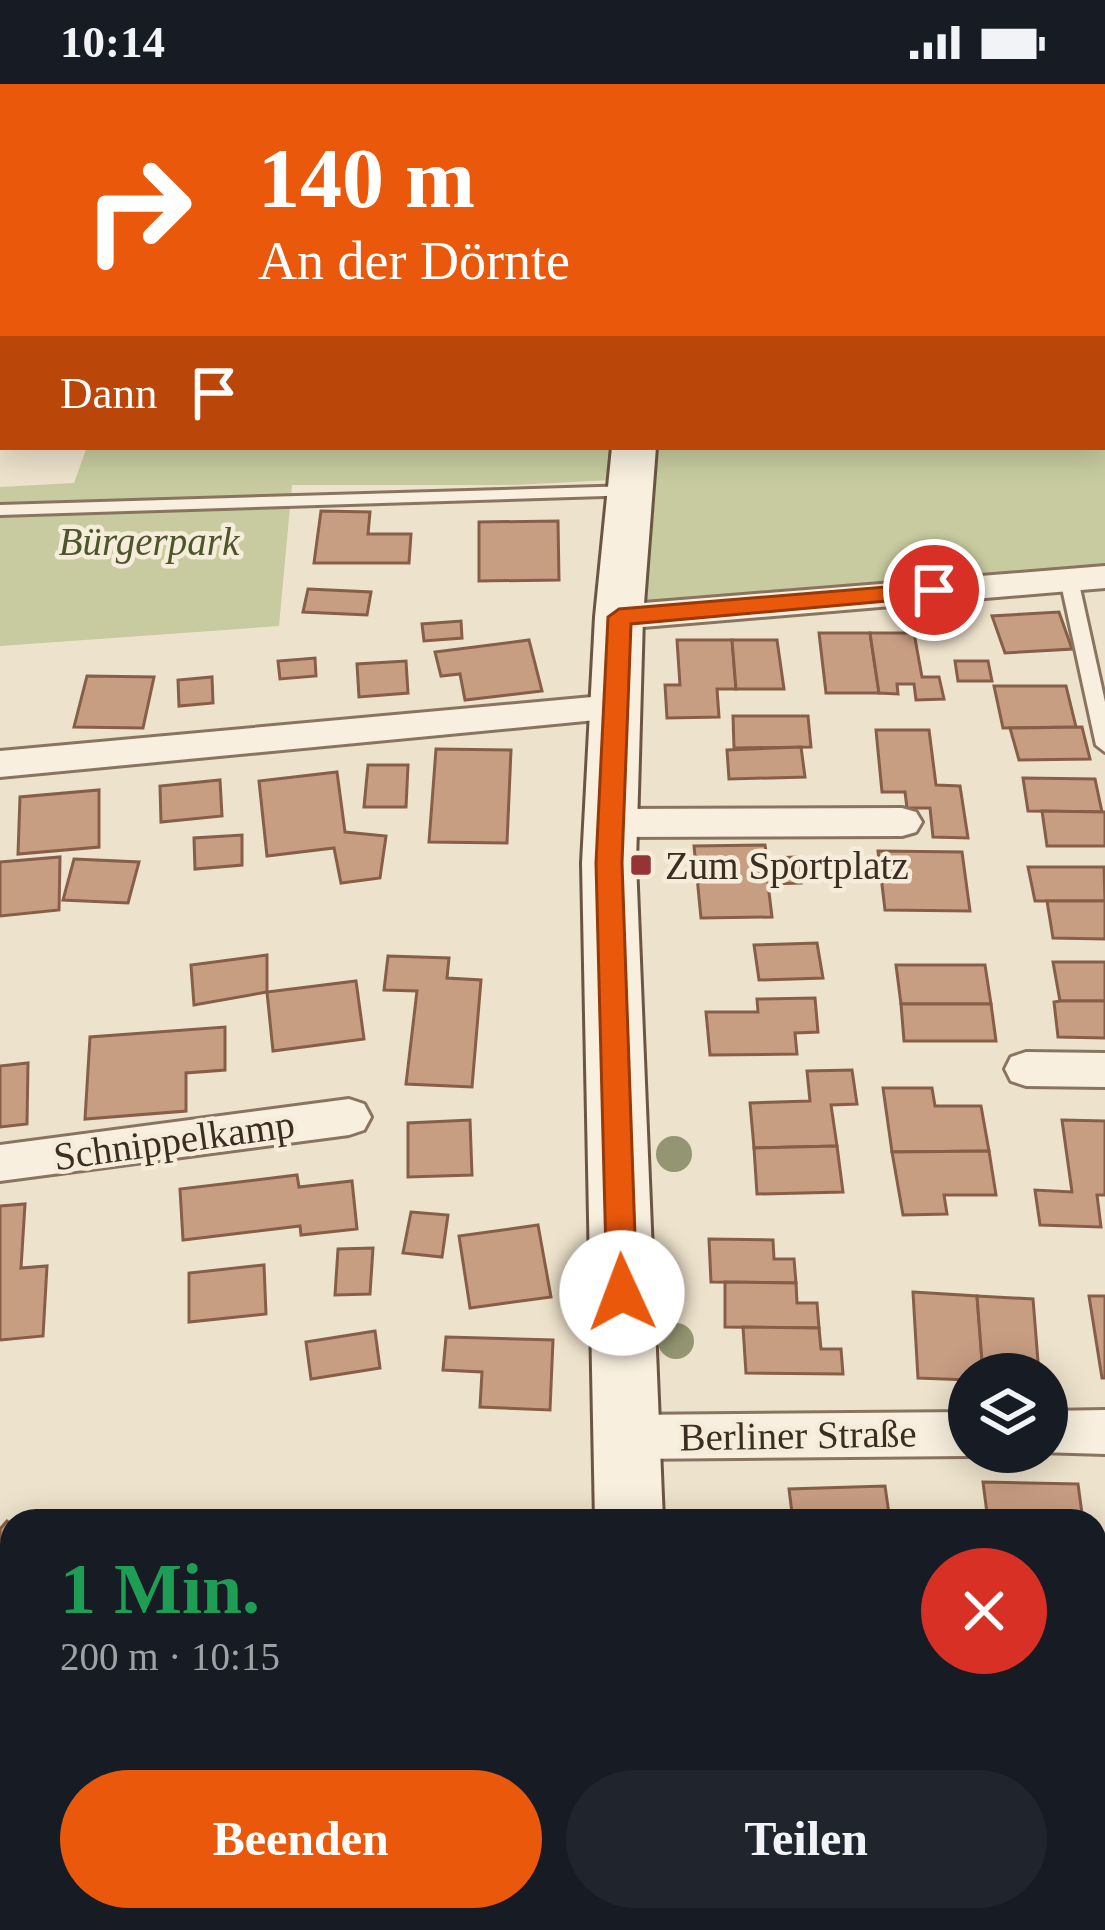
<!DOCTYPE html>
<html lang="de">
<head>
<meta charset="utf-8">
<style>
	body { margin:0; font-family:Georgia,serif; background:#20242c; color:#f1f3f6; height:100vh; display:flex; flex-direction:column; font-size:45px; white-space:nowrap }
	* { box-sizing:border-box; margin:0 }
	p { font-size:39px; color:#9ea1a6 }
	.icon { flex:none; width:66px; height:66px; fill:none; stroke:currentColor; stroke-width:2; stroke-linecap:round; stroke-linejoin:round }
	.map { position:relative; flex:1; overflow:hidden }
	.details { position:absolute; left:0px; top:1425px; width:1107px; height:423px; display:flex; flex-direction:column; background:#171b24; border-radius:36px 36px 0 0; box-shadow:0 6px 30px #0003 }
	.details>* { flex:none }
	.hud { position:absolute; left:0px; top:0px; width:1107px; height:366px; box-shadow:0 6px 30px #0003; background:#ea580c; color:#fff; overflow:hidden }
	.fabs { position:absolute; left:948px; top:1269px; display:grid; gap:24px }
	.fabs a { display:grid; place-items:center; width:120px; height:120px; border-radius:50%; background:#171b24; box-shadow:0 6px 30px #0003; font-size:60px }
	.pin { position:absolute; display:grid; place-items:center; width:102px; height:102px; color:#fff; margin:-51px; border:6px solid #fff; border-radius:50%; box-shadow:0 3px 12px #0007 }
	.me { position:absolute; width:132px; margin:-66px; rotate:358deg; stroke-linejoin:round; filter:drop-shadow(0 0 9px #0008) }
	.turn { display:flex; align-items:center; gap:42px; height:252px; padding:0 60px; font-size:54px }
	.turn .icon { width:156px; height:156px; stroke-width:2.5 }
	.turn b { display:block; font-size:84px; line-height:102px }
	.then { display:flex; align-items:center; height:114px; padding:0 60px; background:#0003; gap:24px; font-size:45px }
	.round { display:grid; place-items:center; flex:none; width:126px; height:126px; border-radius:63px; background:#20242c }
	.overview { display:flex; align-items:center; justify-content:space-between; height:204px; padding:0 60px }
	h1 { font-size:72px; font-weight:700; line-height:90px; color:#1e9e55 }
	.cta { display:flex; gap:24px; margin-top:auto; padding:24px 60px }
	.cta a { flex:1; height:138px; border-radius:72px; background:#ea580c; color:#fff; font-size:48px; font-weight:700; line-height:138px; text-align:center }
	.cta a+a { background:#20242c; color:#f1f3f6 }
	.status { display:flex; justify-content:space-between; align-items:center; height:84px; padding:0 60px; background:#171b24; direction:ltr }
	.status svg { height:33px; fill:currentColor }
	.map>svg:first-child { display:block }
	.green { fill:#c7cb9f }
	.building { fill:#c89e83; stroke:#875e47; stroke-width:3 }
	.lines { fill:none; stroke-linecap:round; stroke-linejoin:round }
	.lane-casing { stroke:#897460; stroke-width:6 }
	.street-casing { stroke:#897460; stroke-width:6 }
	.secondary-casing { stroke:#6b5643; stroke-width:6 }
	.lane { fill:#f8efde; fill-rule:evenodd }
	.street { fill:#f8efde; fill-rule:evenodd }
	.secondary { fill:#f8efde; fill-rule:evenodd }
	.tree { fill:#949572 }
	.route { fill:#ea580c; stroke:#983908; stroke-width:3 }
	.poi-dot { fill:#953337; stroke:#f5ecda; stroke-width:4.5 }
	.labels { text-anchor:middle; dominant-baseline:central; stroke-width:9; stroke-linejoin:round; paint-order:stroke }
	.park-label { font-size:39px; font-style:italic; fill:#4c562a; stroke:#f5ecda }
	.poi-label { font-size:39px; fill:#3b2d22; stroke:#f5ecda; text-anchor:start }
	.street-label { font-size:39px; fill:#3b2d22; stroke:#f5ecda }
</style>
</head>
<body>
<div class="status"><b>10:14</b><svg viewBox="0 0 49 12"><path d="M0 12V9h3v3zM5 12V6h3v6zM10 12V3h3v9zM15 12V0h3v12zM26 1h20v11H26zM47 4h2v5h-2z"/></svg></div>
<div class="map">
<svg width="1105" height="1846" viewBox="0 0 1105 1846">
	<rect width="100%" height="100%" fill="#ede2cb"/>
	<g class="green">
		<path d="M0,0H1026L1030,3H3V266Z"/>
		<path d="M1105,73V492L619,533L631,395L515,401H292L279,542L0,562V403L74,399L87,363H1104Z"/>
	</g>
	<g class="building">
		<path d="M321,427L370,428L368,450H411L409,479H314Z"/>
		<path d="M558,437L559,496L479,497V438Z"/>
		<path d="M308,505L371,508L367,531L303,528Z"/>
		<path d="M1059,528L1072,565L1005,569L992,532Z"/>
		<path d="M461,537L462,554L424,557L422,540Z"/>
		<path d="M819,549H870L879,609H826Z"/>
		<path d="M870,549H914L922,593H939L944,615L916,616L914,600H897L898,610L879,609Z"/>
		<path d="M529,556L542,607L465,616L460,590L441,592L435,568Z"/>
		<path d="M677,556H732L736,605H717L719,633L667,634L665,601H680Z"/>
		<path d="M732,556H777L784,605H736Z"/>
		<path d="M315,574L316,592L280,595L278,577Z"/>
		<path d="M406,577L408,609L359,613L357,580Z"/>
		<path d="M955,577H988L992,597H958Z"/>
		<path d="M87,592L154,593L143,644L74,643Z"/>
		<path d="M212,593L213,619L179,622L178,596Z"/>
		<path d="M994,602H1066L1076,643L1003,644Z"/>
		<path d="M733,632H808L811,663L734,664Z"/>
		<path d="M1082,643L1090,675L1019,676L1010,644Z"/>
		<path d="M876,646H929L936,701L960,702L968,754L933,753L930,724H907L905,708H882Z"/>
		<path d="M801,663L805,693L729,695L727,666Z"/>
		<path d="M436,665L511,666L507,759L429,758Z"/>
		<path d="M368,681H408L406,723H364Z"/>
		<path d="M337,688L345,748L386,752L380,794L341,799L334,764L267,772L259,697Z"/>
		<path d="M1023,694L1095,695L1102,728L1028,727Z"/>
		<path d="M220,696L222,732L161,738L160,702Z"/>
		<path d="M99,706V763L18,770L20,713Z"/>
		<path d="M1042,727L1105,728V762H1047Z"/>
		<path d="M242,751V781L195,785L194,754Z"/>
		<path d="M765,761L767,774L797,773L801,799L768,800L772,833L701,834L694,762Z"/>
		<path d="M878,767L962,768L970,827L885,826Z"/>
		<path d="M60,773L59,826L0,832V778Z"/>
		<path d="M74,775L139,778L128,819L63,816Z"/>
		<path d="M1028,783H1104L1105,817H1035Z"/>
		<path d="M1047,817H1105V855L1053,854Z"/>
		<path d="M817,859L823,894L759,896L754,861Z"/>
		<path d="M267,871V908L194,921L191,881Z"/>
		<path d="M388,872L449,874L447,894L481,896L472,1003L406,1000L417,907L384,906Z"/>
		<path d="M1053,878H1105V917H1060Z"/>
		<path d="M896,881H985L991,920H901Z"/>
		<path d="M356,897L364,955L273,967L267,908Z"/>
		<path d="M815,914L818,948L795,949L797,970L710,971L706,928H758L757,915Z"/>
		<path d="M1060,917H1105V954L1058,953L1054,918Z"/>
		<path d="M901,920H991L996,957H904Z"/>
		<path d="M225,943V986L186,989V1027L85,1035L90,953Z"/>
		<path d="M28,979L27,1040L0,1043V982Z"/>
		<path d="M852,986L857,1020L831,1021L837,1062L754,1064L750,1019L810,1017L807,987Z"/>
		<path d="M883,1004H932L935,1022H981L989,1067L892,1068Z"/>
		<path d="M470,1036L472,1091L408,1093V1039Z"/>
		<path d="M1062,1036L1105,1037V1111H1097L1101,1143L1040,1141L1035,1106L1072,1108Z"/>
		<path d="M837,1062L843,1108L757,1110L754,1064Z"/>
		<path d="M989,1067L996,1111H944L947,1130L903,1131L892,1068Z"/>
		<path d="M297,1091L299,1103L352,1097L357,1145L301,1151L300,1142L183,1156L180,1105Z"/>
		<path d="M25,1120L21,1184L47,1182L43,1252L0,1256V1122Z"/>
		<path d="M411,1128L448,1131L442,1173L403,1169Z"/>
		<path d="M538,1141L551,1213L470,1224L459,1152Z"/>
		<path d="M709,1155L773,1156L774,1175H794L796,1199L711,1198Z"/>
		<path d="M373,1164L370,1210L335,1211L338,1165Z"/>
		<path d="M264,1181L266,1230L189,1238V1189Z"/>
		<path d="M725,1198L796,1199L797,1219H817L819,1244L725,1243Z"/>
		<path d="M913,1208L977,1212L983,1290H969V1296L918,1294Z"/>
		<path d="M977,1212L1033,1215L1039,1290H983Z"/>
		<path d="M1089,1212H1105V1294H1102Z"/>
		<path d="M743,1243L819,1244L821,1265H841L843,1290L746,1289Z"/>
		<path d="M375,1247L380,1284L311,1295L306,1258Z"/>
		<path d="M446,1253L553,1256L550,1326L480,1323L482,1288L443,1286Z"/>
		<path d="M983,1398L1078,1400L1083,1437H988Z"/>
		<path d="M885,1402L890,1437H793L789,1405Z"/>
		<path d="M557,1428V1437H421L422,1429Z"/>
		<path d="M7,1437L12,1440L9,1538L0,1533V1445Z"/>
		<path d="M1105,1517V1577H1096L1095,1518Z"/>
		<path d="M12,1550V1692L0,1684V1565Z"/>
	</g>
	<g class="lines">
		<g class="lane-casing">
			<g id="lane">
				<path d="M631,402L637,403V411L0,431V421Z"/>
				<path d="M1069,489L1078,495L1105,618V668L1096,661L1060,495Z"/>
			</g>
		</g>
		<g class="street-casing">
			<g id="street">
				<path d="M1105,482V504L619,545L606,541L601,533L606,525L619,521Z"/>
				<path d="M614,611L627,615L633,624L627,633L0,693V667Z"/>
				<path d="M902,724L916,728L922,738L916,748L902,752L611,753L597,749L591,739L597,729L611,725Z"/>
				<path d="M1026,968L1105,969V1003L1026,1002L1011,997L1005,985L1011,973Z"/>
				<path d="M349,1015L364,1020L371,1033L364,1046L349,1051L0,1097V1061Z"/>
				<path d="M1105,1326V1370L1039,1368H1047V1327Z"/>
				<path d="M969,1328V1368H980L969,1372L627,1375L610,1369L603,1353L610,1337L627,1331Z"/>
				<path d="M0,1787L12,1791V1836L32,1839L15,1846L0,1843Z"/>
			</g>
		</g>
		<g class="secondary-casing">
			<g id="secondary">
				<rect x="646" y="0" width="38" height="3"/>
				<path d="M1007,0H1046L1049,3H1010Z"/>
				<path d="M1104,60L1105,61V85L1104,84Z"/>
				<path d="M612,363H656L643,533L636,779L663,1437H595L582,779L595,533Z"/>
				<rect x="600" y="1836" width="76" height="10"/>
			</g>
		</g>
		<use href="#lane" class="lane"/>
		<use href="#street" class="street"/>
		<use href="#secondary" class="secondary"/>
	</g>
	<g class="tree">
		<circle cx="674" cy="1070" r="18"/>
		<circle cx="676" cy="1257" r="18"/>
	</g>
	<path class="route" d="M934,499L945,506L942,512L631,540L622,779L637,1209L633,1219L622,1222L611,1219L607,1209L596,779L608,533L619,525Z"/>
	<rect class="poi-dot" x="629" y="769" width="24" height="24" rx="6"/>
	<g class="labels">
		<g class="park-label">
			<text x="149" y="457">Bürgerpark</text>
		</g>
		<g class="poi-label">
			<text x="665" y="781">Zum Sportplatz</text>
		</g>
		<g class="street-label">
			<text transform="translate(174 1056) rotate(-8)">Schnippelkamp</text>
			<text transform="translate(798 1351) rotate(-1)">Berliner Straße</text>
		</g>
	</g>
</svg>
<div class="fabs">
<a><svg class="icon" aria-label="layers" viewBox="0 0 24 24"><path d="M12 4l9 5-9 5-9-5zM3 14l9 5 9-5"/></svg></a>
</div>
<div class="pin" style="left:934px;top:506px;background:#d93025"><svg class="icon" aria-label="arrive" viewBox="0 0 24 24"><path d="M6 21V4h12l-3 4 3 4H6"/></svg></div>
<svg class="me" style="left:622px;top:1209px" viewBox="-20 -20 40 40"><circle r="19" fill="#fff"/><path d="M0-13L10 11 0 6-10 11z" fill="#ea580c"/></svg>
<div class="hud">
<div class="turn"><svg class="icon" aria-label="right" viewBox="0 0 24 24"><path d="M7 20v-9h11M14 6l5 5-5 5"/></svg><div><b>140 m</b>An der Dörnte</div></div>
<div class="then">Dann<svg class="icon" aria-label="arrive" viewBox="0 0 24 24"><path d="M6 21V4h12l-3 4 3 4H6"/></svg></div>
</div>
<section class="details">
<div class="overview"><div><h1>1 Min.</h1><p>200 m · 10:15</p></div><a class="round" style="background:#d93025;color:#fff"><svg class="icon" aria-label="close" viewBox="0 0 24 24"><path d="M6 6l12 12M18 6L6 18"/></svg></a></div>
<div class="cta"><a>Beenden</a><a>Teilen</a></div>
</section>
</div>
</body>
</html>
